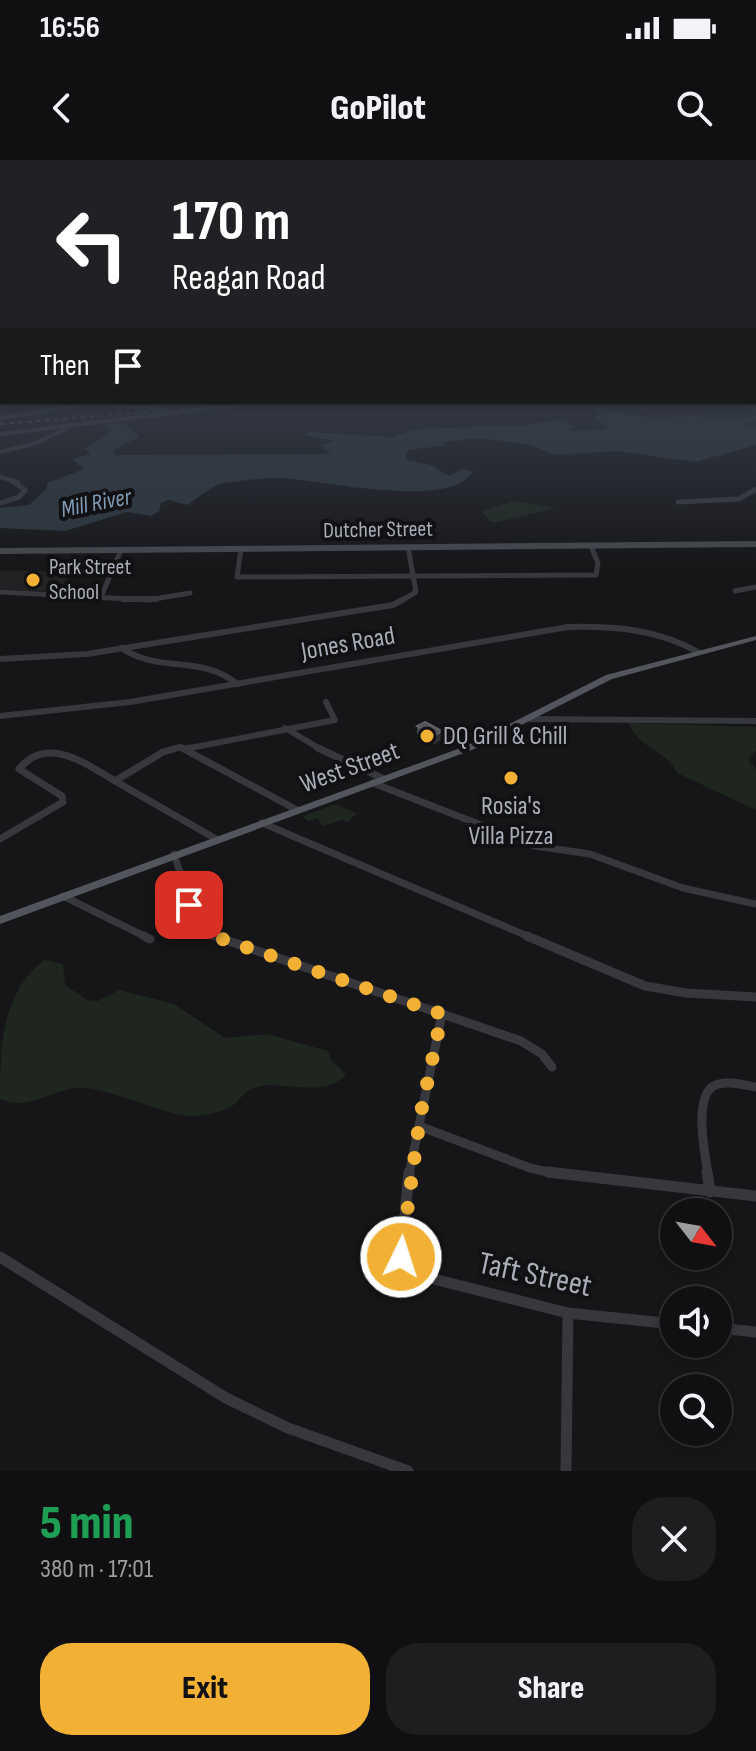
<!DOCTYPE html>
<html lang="en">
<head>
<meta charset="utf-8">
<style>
	body { margin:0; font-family:"Sofia Sans Condensed",sans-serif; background:#1e1e20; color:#f1f3f6; height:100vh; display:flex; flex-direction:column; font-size:30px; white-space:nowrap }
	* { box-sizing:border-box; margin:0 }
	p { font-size:26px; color:#9c9d9f }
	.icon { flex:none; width:44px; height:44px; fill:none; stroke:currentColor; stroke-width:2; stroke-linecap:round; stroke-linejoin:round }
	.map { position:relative; height:1311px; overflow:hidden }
	.side { display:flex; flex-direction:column; background:#101012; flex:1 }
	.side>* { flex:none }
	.guide { position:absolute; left:0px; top:0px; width:756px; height:244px; box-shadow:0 4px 12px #0003,0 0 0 2px #303032; background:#202124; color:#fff; overflow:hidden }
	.needle { width:52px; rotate:121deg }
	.tools { position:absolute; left:660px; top:1038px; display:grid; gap:16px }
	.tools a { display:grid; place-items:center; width:72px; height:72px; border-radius:50%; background:#101012; box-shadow:0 4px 12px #0003,0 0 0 2px #303032; font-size:40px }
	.pin { position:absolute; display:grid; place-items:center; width:68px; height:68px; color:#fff; margin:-34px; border-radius:16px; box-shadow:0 4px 12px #0006 }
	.me { position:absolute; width:88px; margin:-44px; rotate:4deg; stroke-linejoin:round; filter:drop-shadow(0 0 6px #0008) }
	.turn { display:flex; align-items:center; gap:28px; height:168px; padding:0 40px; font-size:36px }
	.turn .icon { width:104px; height:104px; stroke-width:2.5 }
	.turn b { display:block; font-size:56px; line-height:68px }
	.then { display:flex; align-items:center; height:76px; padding:0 40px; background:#0003; gap:16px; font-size:30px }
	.round { display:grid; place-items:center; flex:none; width:84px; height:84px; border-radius:32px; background:#1e1e20 }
	.head { display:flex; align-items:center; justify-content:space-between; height:136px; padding:0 40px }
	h1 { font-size:48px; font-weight:800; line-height:60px; color:#1e9e55 }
	.cta { display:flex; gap:16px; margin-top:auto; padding:16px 40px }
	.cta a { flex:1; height:92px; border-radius:32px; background:#f2b134; color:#111; font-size:32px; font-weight:800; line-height:92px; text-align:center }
	.cta a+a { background:#1e1e20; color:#f1f3f6 }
	.status { display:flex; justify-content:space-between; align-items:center; height:56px; padding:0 40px; background:#101012; direction:ltr }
	.status svg { height:22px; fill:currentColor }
	header { display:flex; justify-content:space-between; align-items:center; height:104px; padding:0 40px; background:#101012; font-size:36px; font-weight:800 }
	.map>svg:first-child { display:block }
	.built { fill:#222225 }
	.green { fill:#1e261f }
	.water { fill:#2c353c }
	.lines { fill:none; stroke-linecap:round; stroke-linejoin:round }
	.river { fill:#2c353c; fill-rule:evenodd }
	.street-far5 { stroke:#37383d; stroke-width:4 }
	.street-far4 { stroke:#37383d; stroke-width:5 }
	.street-far3 { stroke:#37383d; stroke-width:6 }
	.street-far2 { stroke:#37383d; stroke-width:7 }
	.street-far1 { stroke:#37383d; stroke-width:9 }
	.street { stroke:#37383d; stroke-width:11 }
	.secondary { stroke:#45474d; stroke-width:6 }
	.primary { fill:#53555c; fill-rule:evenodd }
	.rail { stroke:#4a4c52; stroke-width:2; stroke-dasharray:5 4; stroke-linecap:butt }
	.wall { fill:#47494d }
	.shaded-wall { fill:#2f3033 }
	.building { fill:#525359; stroke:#5f6168; stroke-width:2 }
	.route { stroke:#f2b134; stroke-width:14; stroke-dasharray:0 25.2 }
	.poi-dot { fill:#f2b134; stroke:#111113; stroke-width:3 }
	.labels { text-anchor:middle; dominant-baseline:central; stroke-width:8; stroke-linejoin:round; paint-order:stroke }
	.far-street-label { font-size:22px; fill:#a8adb8; stroke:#111113 }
	.far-poi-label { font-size:22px; fill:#a8adb8; stroke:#111113; text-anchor:start }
	.far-water-label { font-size:24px; font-style:italic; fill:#7f9bb3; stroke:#111113 }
	.street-label { font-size:26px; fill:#a8adb8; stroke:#111113 }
	.poi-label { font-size:26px; fill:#a8adb8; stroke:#111113; text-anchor:start }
	.near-street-label { font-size:32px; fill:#a8adb8; stroke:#111113 }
</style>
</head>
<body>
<div class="status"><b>16:56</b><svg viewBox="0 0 49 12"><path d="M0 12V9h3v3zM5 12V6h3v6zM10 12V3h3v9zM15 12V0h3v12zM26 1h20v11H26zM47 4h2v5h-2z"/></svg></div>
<header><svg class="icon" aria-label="back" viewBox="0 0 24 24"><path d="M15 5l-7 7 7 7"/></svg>GoPilot<svg class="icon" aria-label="search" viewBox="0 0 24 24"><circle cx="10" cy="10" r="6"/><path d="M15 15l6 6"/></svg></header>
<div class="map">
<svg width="756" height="1311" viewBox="0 0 756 1311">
	<rect width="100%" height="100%" fill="#161618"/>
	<path class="built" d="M0,410L71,412L60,432L0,429Z"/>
	<g class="green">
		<path d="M754,227L756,269L703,259L697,256L705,254L703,250L675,244L642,247L643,253L597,243L754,242Z"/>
		<path d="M515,341L556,348L497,362H491L481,351Z"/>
		<path d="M629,563L756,567V590L748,600L756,609V650L677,613C666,589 638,589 629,563Z"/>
		<path d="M335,644L357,653L348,662L342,660L323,666L317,658L308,661L303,656Z"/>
		<path d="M44,800L63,804L65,825L87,840L98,841L119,830L174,844L225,878L267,874L328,891L331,900L346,914C323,941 283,918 253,928C246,930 241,938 235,944C223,953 197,958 183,955C153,950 113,930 83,928C55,926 28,953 0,939C0,889 1,833 44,800Z"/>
	</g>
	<path class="water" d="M600,248L648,257L697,256L749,266L756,269V285L695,302L617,291L553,295L532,285L480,278L443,282L447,285L409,290L406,294L407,300L431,305L449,316L462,309L473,312C449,349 331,322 292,319C271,317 245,320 224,323C210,326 199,338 187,345L169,340L161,343L159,351L151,356L127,352L65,371L0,368V348L29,345L47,328V323L84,309L73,299L91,294L85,289L111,272L103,264H125L139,277L112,291L115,295L331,294L321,285L334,281L305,275L309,272L392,277L416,269L529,265L563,259L575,266L569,271L605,269L608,266L594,258L601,253L593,249Z"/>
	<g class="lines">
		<path class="river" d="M756,256V260L713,268L709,266Z"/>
		<g class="street-far5">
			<path d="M0,258L94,243L168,250"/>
			<path d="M0,274L265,242"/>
			<path d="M0,292L33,284L68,268"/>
			<path d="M0,317L18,322"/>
		</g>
		<g class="street-far4">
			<path d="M678,342L739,339L756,329"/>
			<path d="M0,343L19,337L25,330L11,320"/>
			<path d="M241,389L237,417L596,415L598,403L591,386"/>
			<path d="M735,431L756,427"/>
			<path d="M0,432L148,440L190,433"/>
			<path d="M101,437L121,390"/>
			<path d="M401,441L416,432L408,387"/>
		</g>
		<g class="street-far3">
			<path d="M123,439H156"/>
			<path d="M121,488C161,514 201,494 237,524"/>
			<path d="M0,499L87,494L393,445L404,439"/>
			<path d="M0,556L130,542L568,467C614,466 657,469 698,492"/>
			<path d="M530,559L756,561"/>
			<path d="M285,568L322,590"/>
			<path d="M185,589L335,560L326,542"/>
			<path d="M170,590L180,587L186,590"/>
		</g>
		<g class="street-far2">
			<path d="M177,588L163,592L115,621L216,679"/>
			<path d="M182,588L297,650"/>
			<path d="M318,588L384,619"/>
			<path d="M185,589L190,588"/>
			<path d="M373,623L535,686L590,694L683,728L756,744"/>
			<path d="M262,663L532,778"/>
			<path d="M0,679L63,642L62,636L19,609C47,575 85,603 115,621"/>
			<path d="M174,694L196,761L219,778"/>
			<path d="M63,736L148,778"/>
		</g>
		<g class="street-far1">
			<path d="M144,776L150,779"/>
			<path d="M214,776L521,881L542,894L552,907"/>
			<path d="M527,776L645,826L686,833L756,837"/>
			<path d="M419,966L530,1008L557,1014"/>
			<path d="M409,1014L442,854"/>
			<path d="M708,1014C705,995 694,941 712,927C723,919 744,925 756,927"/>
		</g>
		<g class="street">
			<path d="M409,1012L401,1097L418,1115L568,1153L674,1164"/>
			<path d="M548,1012L756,1036"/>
			<path d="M707,1012L710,1032"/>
			<path d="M0,1097L226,1238L288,1268L408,1311"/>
			<path d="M718,1168L756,1172"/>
			<path d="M566,1311L568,1153"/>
		</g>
		<path class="secondary" d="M0,391L756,384"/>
		<path class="primary" d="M756,476V480L612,519L472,590L0,764V756L466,586L606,515Z"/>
		<path class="rail" d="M0,264L277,242"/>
	</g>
	<path class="wall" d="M417,566L442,571V579L434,584L417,574Z"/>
	<path class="shaded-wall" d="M442,571V579L434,584V576Z"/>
	<path class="building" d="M425,562L442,571L434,576L417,566Z"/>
	<linearGradient id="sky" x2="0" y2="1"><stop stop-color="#0c0c0d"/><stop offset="0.55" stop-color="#363c48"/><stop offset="1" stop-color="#363c48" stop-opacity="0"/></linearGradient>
	<rect width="756" height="410" fill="url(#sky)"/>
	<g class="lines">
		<path class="route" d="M189,745L200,766L219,778L442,854L420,957L401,1097"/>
	</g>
	<g class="poi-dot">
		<circle cx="33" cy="420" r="8"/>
		<circle cx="427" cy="576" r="8"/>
		<circle cx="511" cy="618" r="8"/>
	</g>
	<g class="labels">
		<g class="far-street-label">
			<text transform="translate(378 370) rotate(-1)">Dutcher Street</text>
		</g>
		<g class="far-poi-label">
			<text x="49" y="407">Park Street<tspan x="49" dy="25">School</tspan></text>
		</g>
		<g class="far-water-label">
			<text transform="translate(96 343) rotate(-11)">Mill River</text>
		</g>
		<g class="street-label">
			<text transform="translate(348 484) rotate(-10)">Jones Road</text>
			<text transform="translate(350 608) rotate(-20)">West Street</text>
		</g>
		<g class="poi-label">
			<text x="443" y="576">DQ Grill &amp; Chill</text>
			<text x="511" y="646" text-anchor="middle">Rosia's<tspan x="511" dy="30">Villa Pizza</tspan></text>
		</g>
		<g class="near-street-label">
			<text transform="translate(535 1115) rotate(12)">Taft Street</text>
		</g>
	</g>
</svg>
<div class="tools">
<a><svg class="needle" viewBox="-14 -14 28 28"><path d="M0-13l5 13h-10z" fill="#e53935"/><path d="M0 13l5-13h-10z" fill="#9c9d9f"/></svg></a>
<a><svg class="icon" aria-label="sound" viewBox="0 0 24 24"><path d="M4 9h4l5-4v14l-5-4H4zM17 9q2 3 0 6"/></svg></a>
<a><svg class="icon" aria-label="search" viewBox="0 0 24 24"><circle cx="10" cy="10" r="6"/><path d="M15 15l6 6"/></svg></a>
</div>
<div class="pin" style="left:189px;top:745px;background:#d93025"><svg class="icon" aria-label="arrive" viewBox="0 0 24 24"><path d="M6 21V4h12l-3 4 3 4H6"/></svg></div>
<svg class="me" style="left:401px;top:1097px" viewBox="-20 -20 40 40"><circle r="17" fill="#f2b134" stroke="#fff" stroke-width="3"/><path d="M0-11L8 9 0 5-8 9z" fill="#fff"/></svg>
<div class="guide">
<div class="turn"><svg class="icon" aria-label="left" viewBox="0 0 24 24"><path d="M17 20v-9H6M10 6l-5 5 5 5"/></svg><div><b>170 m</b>Reagan Road</div></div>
<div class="then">Then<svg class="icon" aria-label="arrive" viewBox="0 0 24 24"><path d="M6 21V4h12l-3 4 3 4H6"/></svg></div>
</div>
</div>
<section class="side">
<div class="head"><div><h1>5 min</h1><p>380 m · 17:01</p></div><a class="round"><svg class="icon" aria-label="close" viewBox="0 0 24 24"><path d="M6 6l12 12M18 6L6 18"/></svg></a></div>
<div class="cta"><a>Exit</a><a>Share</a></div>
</section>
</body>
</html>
